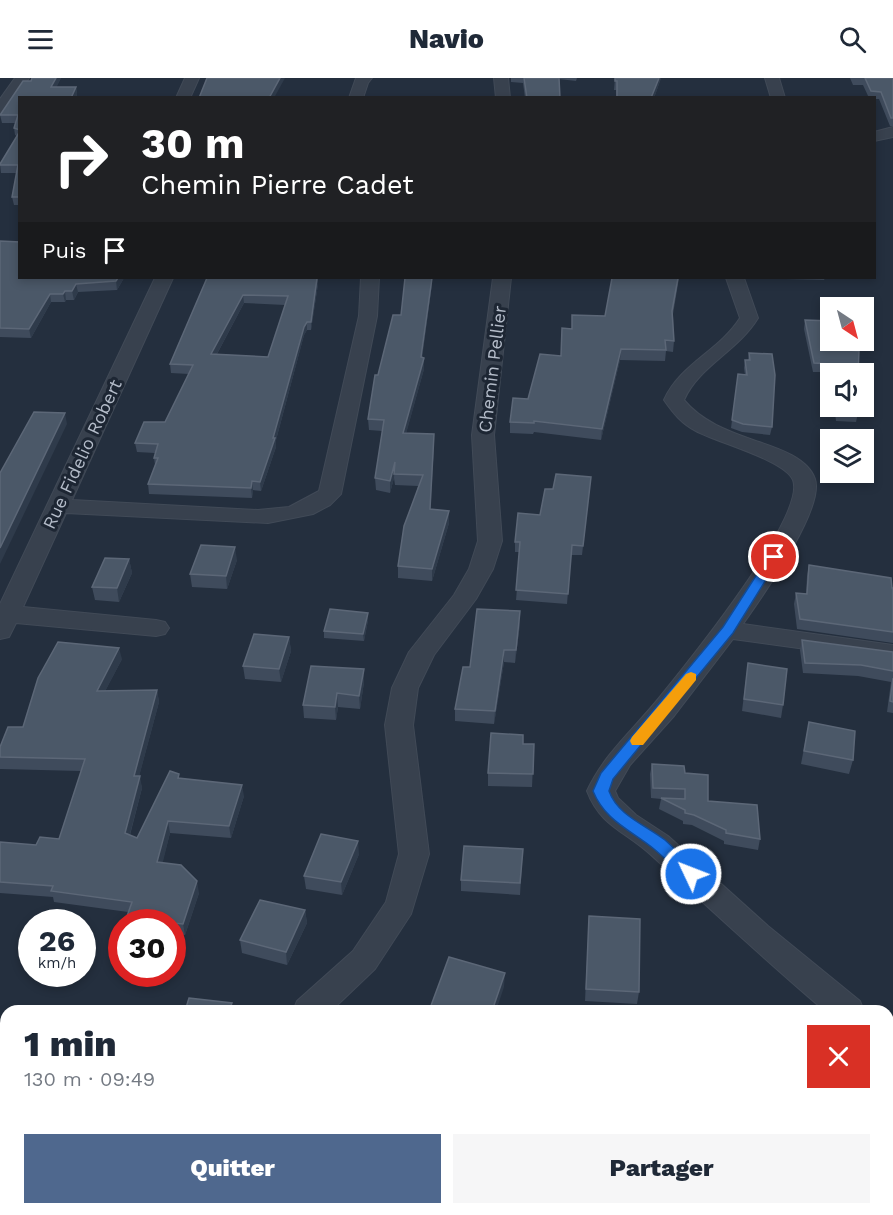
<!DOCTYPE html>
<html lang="fr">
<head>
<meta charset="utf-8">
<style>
	body { margin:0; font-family:"Work Sans",sans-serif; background:#f6f6f7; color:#1f2937; height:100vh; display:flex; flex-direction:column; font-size:22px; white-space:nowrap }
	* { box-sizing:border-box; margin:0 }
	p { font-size:20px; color:#747a83 }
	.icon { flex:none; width:33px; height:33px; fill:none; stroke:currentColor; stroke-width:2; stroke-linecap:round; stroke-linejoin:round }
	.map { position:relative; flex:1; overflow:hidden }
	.panel { position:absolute; left:0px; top:927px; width:894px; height:210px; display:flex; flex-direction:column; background:#fff; border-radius:18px 18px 0 0; box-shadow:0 3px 9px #0003 }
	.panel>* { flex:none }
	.top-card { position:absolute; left:18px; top:18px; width:858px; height:183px; border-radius:0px; box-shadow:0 3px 9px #0003; background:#202124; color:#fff; overflow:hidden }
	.needle { width:39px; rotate:144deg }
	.fabs { position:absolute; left:820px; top:219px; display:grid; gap:12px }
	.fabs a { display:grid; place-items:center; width:54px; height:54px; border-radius:0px; background:#fff; box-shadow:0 3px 9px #0003; font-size:30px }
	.speed { position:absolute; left:18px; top:831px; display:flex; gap:12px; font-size:30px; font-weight:700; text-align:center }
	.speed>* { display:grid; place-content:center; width:78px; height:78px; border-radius:50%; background:#fff; box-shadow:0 3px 9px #0003; line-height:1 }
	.speed small { font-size:15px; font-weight:400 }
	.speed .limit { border:9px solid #d22; background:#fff; color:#111 }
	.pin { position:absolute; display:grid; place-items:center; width:51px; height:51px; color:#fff; margin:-26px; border:3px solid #fff; border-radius:50%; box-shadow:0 2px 6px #0007 }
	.me { position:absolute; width:66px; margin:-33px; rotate:313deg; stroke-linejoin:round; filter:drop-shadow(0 0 4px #0008) }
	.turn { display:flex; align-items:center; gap:21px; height:126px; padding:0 24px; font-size:27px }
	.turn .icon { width:78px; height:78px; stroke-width:2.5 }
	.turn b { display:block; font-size:42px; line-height:51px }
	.then { display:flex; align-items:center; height:57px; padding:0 24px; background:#0003; gap:12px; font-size:22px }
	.round { display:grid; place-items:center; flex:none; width:63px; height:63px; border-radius:0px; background:#f6f6f7 }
	.overview { display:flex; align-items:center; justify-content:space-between; height:102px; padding:0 24px }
	h1 { font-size:36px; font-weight:800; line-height:45px }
	.button { display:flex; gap:12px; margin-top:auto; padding:12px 24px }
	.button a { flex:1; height:69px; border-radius:0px; background:#4f688e; color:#fff; font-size:24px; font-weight:800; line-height:69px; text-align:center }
	.button a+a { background:#f6f6f7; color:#1f2937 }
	header { display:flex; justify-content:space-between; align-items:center; height:78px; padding:0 24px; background:#fff; font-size:27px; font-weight:800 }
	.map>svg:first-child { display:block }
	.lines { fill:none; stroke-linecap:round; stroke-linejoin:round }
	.street-casing { stroke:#414a57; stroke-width:2 }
	.street { fill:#38414e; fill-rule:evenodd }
	.wall { fill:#3f4b5c; fill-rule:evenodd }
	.shaded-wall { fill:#2f3b4b }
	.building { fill:#4b5868; stroke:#5c6777; stroke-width:1.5; fill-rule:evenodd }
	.route { fill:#1a73e8; stroke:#114b97; stroke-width:1.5 }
	.slow { fill:#f59e0b }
	.labels { text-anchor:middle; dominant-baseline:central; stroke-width:6; stroke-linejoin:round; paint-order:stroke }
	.street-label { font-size:18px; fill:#b4bcc9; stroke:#1d2633 }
</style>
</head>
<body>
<header><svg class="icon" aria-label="menu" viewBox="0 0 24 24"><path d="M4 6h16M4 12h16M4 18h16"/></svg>Navio<svg class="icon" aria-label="search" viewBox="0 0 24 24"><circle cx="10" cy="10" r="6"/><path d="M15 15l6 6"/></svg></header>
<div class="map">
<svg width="893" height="1137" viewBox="0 0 893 1137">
	<rect width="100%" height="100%" fill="#242f3e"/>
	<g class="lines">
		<g class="street-casing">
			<g id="street">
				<path d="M15,0H29L5,35L0,36V21Z"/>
				<path d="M185,0H199L190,20H176Z"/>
				<path d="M356,0H372L368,5L363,20H349Z"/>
				<path d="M494,0H508L510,20H496Z"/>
				<path d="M765,0H779L785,20H771Z"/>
				<path d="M893,49V59L874,63V54Z"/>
				<path d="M155,200H173L72,422L258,432L289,429L319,413L359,238L361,200H379L377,238L341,416L330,427L313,436L268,445L66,435L23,529L156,542L165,544L169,550L165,556L156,558L16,545L9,559L0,561V526Z"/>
				<path d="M493,200H511L494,357L502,463L493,491L476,521L434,577L418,610L413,647L429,776L411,836L375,891L331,933H293L297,923L353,873L386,824L399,776L385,647L392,610L409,574L454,517L469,491L478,463L472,357Z"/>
				<path d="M726,200H744L758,240C738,273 699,288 684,322C703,345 731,354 759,364C777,370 808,380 815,401C825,431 761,520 743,546L893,567V583L733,561L674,638L630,687L615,713L618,720L636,737L668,758L768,848L860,923L864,933H825C765,882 708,829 650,776C625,753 600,748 587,713C604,676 634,651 659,620C685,588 807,438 793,402C785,382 716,364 696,353C682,346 673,335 664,322C680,286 719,273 740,240Z"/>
				<path d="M888,953L893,954V986L888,984Z"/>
				<path d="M243,1131H282L284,1137H245Z"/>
			</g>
		</g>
		<use href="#street" class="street"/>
	</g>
	<g class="wall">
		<path d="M32,0H61L56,9H76L77,16L76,20H20V127H14L12,119L17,95H1L0,86L17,58L15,57L14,50L15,45H2L0,37L23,3H31Z"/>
		<path d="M511,0H577L576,3L559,1L560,20H525L523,5L511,4Z"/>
		<path d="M615,0H661L654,20H616V12H614Z"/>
		<path d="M850,0H893V48H890L879,21H874V20H869L863,7H853Z"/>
		<path d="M0,163L124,200L117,212L78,214L74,222H66L65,224H51L31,260L0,259Z"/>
		<path d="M207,200H332V201H318V206L311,252H307L304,257L276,362V369L261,413L253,412L252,420L149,416L148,406L155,387L154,380L155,375L137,374L135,365L165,344L189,296L171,295L170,286ZM244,225L285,227L268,279L217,276Z"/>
		<path d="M612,200H679L673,236L674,263L673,274L666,273L665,283L620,282L601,362L534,354L533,356L510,355V344L561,278L572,251L605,238Z"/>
		<path d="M785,200H825L824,202L785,201Z"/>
		<path d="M432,206L422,279L424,291L406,355L434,368L430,431L449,433V445L432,503L398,500V488L418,408L395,407L394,400L390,415L376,412L375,400L382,353L369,352L368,341L378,297L401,237Z"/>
		<path d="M805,242L849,272L858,296H831V305L830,294H813L804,251Z"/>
		<path d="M749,275L772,349L770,357L742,354L731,350L738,296L745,297L744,290L745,282H748Z"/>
		<path d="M834,328H858V335L856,344L836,343Z"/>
		<path d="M591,399L582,477H571L567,526L516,522L520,474H515V464L540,437L553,411Z"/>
		<path d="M129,481L132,495L119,524L95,522L92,509Z"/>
		<path d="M237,482L227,511L192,509L190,496Z"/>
		<path d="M809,487L893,510V565L797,551L794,526L796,515L806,516L807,498Z"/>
		<path d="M368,542L364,563L324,560V553Z"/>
		<path d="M520,546L515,585L504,584L494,646L455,643V631L470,589Z"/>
		<path d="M289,559L291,573L281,604L245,601L243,588Z"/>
		<path d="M802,562L893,574V635L887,634L891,604L858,598L803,595L800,572Z"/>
		<path d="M122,581L105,613L157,612L159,624L139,698L142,710L130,757L137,760L180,700L244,718L231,760L170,755L162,785L199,815L185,857L172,856V844H125L128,834L54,824L53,819L0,815V764L36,767L59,761L81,693L0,691V669L23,649Z"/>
		<path d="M748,585L783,627L781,640L742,633Z"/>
		<path d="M364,604L360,631L338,629L336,642L304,640L303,627Z"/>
		<path d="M809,644L853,682L849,696L801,686Z"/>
		<path d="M523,666H534L532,709L488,708V695Z"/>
		<path d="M652,686L685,695L708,723L760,761L758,772L724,766V763L692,747L683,746V743L659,731L661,721L651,720L650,696Z"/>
		<path d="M523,771L520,817L461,813V802Z"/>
		<path d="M359,776L342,817L306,811L304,798Z"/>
		<path d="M305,832L307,845L287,887L242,875L240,862Z"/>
		<path d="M589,838L639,914L637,926L585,923Z"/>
	</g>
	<g class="shaded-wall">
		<path d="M56,0H61L53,17L51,9Z"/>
		<path d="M280,0H285L274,20H269Z"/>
		<path d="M659,0H661L660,3L654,20H651Z"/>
		<path d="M76,9L77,16L76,20H71Z"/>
		<path d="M118,200H124L117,212L116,203Z"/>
		<path d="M318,200V206L311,252V244Z"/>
		<path d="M432,200V206L421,289L424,280V291L403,367V355L421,279Z"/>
		<path d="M76,206L78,214L74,222L72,213Z"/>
		<path d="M65,213L66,222L65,224L63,216Z"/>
		<path d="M50,216L51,224L31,260L29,251Z"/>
		<path d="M243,217L244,225L212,285L211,276Z"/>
		<path d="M307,244V252L304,257L276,362V369L261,413L260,404L304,249Z"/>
		<path d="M621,271L620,282L601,362L602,351Z"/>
		<path d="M65,335L67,346L0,486V470Z"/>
		<path d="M434,356V368L430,442V431Z"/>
		<path d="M395,384L394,400L390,415V403Z"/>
		<path d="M252,403L253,412L252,420L251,410Z"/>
		<path d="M449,433V445L432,503V491Z"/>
		<path d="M235,469L237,482L227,511L226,498Z"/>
		<path d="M129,481L132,495L119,524L117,510Z"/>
		<path d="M520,533V546L515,585L516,572Z"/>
		<path d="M368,535V542L364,563L363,556Z"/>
		<path d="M289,559L291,573L281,604L279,591Z"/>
		<path d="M119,570L122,581L99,625L97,613Z"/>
		<path d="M504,572V584L494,646L495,633Z"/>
		<path d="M364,591V604L360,631L359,618Z"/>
		<path d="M157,612L159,624L136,710L134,698Z"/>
		<path d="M337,615L338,629L336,642L335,629Z"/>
		<path d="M140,698L142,710L127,767L125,755Z"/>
		<path d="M242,707L244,718L231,760L229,748Z"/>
		<path d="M168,743L170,755L160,796L157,784Z"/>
		<path d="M358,763L359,776L342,817L341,804Z"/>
		<path d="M197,803L199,815L185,857L183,846Z"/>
		<path d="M305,832L307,845L287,887L286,874Z"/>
		<path d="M505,895L504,909L496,933H492Z"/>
		<path d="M232,925L233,933H229Z"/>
		<rect x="197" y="1131" width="2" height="6"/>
	</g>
	<g class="building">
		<path d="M32,0H56L51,9H76L71,20H20V52L14,50L18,37H0L23,3H31Z"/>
		<path d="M207,0H280L269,20H199Z"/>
		<path d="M524,0H559L560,20H527Z"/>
		<path d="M615,0H659L651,20H617V3H615Z"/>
		<path d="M865,0H893V40H891L881,14L871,13Z"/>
		<path d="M20,53V119H12L18,87H0V86Z"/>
		<path d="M0,163L20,164V200H118L116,203L76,206L72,213H65L63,216H50L29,251L0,250Z"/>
		<path d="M207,200H317L311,244H307L304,249L273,360H275L260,404L252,403L251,410L148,406L158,380H154L158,366L135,365L144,344H165L193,287L170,286ZM243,217L288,218L268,279L211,276Z"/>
		<path d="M405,200H432L421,279L424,280L403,355L434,356L430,431L449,433L432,491L398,488L404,448L423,397L394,396L395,384L390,403L375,400L384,342L368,341L375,297H378L393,237H401Z"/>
		<path d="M612,200H678L672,233L674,263L665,262L666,272L621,271L602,351L534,343V345L510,344L513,320L528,321L540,276L561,278L562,250L572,251V237L605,238Z"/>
		<path d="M805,242L831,243V262H847L849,272L859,273L858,296H833L831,286L814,285Z"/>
		<path d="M749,275L772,276L775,297L772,349L743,346L732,342L738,296L747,297L745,282H750Z"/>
		<path d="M837,328H858V335L838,334Z"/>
		<path d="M34,334L65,335L0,470V395Z"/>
		<path d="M556,396L591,399L583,468L572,467L568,516L516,512L520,464H515L518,435L540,437L545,411H553Z"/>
		<path d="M201,467L235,469L226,498L190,496Z"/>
		<path d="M105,480L129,481L117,510L92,509Z"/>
		<path d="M809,487L891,500L892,510H893V554L800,541L796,515L807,516Z"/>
		<path d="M330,531L368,535L363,556L324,553Z"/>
		<path d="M477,531L520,533L516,572H504L495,633L455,631L463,589H470Z"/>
		<path d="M254,556L289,559L279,591L243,588Z"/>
		<path d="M802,562L893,574V593L861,587L805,585Z"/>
		<path d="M58,564L119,570L97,613L157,612L134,698H140L125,755L137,760L170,693L179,696L178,700L242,707L229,748L168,743L157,784L181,787L197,803L183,846L154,843L153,844H125L132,824L51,813L53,808L0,804V764L36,767L40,759L59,761L85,681L0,679V669L8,649H23L38,600Z"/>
		<path d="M748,585L787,591L783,627L744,621Z"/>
		<path d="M311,588L364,591L359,618L337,615L335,629L303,627Z"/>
		<path d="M893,600V624L890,623Z"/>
		<path d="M809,644L855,653L853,682L804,673Z"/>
		<path d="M491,655L523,657V666H534L533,696L488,695Z"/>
		<path d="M652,686L684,688L685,695L708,697V723L757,727L760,761L726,755V752L694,737L685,735V732L661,720L685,721V711L653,710Z"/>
		<path d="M321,756L358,763L341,804L304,798Z"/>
		<path d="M464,768L523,771L520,805L461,802Z"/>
		<path d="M260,822L305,832L286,874L240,862Z"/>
		<path d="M589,838L640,841L639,914L586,911Z"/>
		<path d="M449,879L505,895L492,933H429Z"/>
		<path d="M189,920L232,925L229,933H185Z"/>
		<path d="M27,1131H197V1137H26Z"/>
		<path d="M381,1131H502L501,1137H380Z"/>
	</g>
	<path class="route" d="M774,475L780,479L733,555L613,701L609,713C618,738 646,747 665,762C676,772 686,782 697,792L699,796L691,802L686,800C675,791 665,780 654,771C631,752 605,743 593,713L601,695L723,549L770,476Z"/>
	<path class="slow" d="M691,594L696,596V602L643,667H632L630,663L632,659L686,596Z"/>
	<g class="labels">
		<g class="street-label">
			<text transform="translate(492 291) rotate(-83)">Chemin Pellier</text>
			<text transform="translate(82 376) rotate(-65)">Rue Fidelio Robert</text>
		</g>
	</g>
</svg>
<div class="fabs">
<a><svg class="needle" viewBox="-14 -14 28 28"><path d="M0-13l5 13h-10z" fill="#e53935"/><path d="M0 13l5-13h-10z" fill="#747a83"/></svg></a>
<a><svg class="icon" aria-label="sound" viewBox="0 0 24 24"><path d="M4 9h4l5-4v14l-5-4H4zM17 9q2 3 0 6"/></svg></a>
<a><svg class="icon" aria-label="layers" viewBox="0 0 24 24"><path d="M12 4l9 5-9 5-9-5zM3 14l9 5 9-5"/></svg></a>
</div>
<div class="speed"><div>26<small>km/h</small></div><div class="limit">30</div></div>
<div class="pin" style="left:774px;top:479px;background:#d93025"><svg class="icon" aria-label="arrive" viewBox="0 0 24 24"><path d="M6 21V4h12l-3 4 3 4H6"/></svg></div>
<svg class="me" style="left:691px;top:796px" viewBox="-20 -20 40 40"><circle r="17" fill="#1a73e8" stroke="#fff" stroke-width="3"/><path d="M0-11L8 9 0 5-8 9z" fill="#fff"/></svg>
<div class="top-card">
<div class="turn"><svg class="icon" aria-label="right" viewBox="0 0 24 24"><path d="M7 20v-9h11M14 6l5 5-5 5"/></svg><div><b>30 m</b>Chemin Pierre Cadet</div></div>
<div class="then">Puis<svg class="icon" aria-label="arrive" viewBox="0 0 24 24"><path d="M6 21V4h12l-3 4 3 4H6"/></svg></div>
</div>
<section class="panel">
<div class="overview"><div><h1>1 min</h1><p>130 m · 09:49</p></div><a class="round" style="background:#d93025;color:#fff"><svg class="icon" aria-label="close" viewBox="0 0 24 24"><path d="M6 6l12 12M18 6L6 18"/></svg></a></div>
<div class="button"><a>Quitter</a><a>Partager</a></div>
</section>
</div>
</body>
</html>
